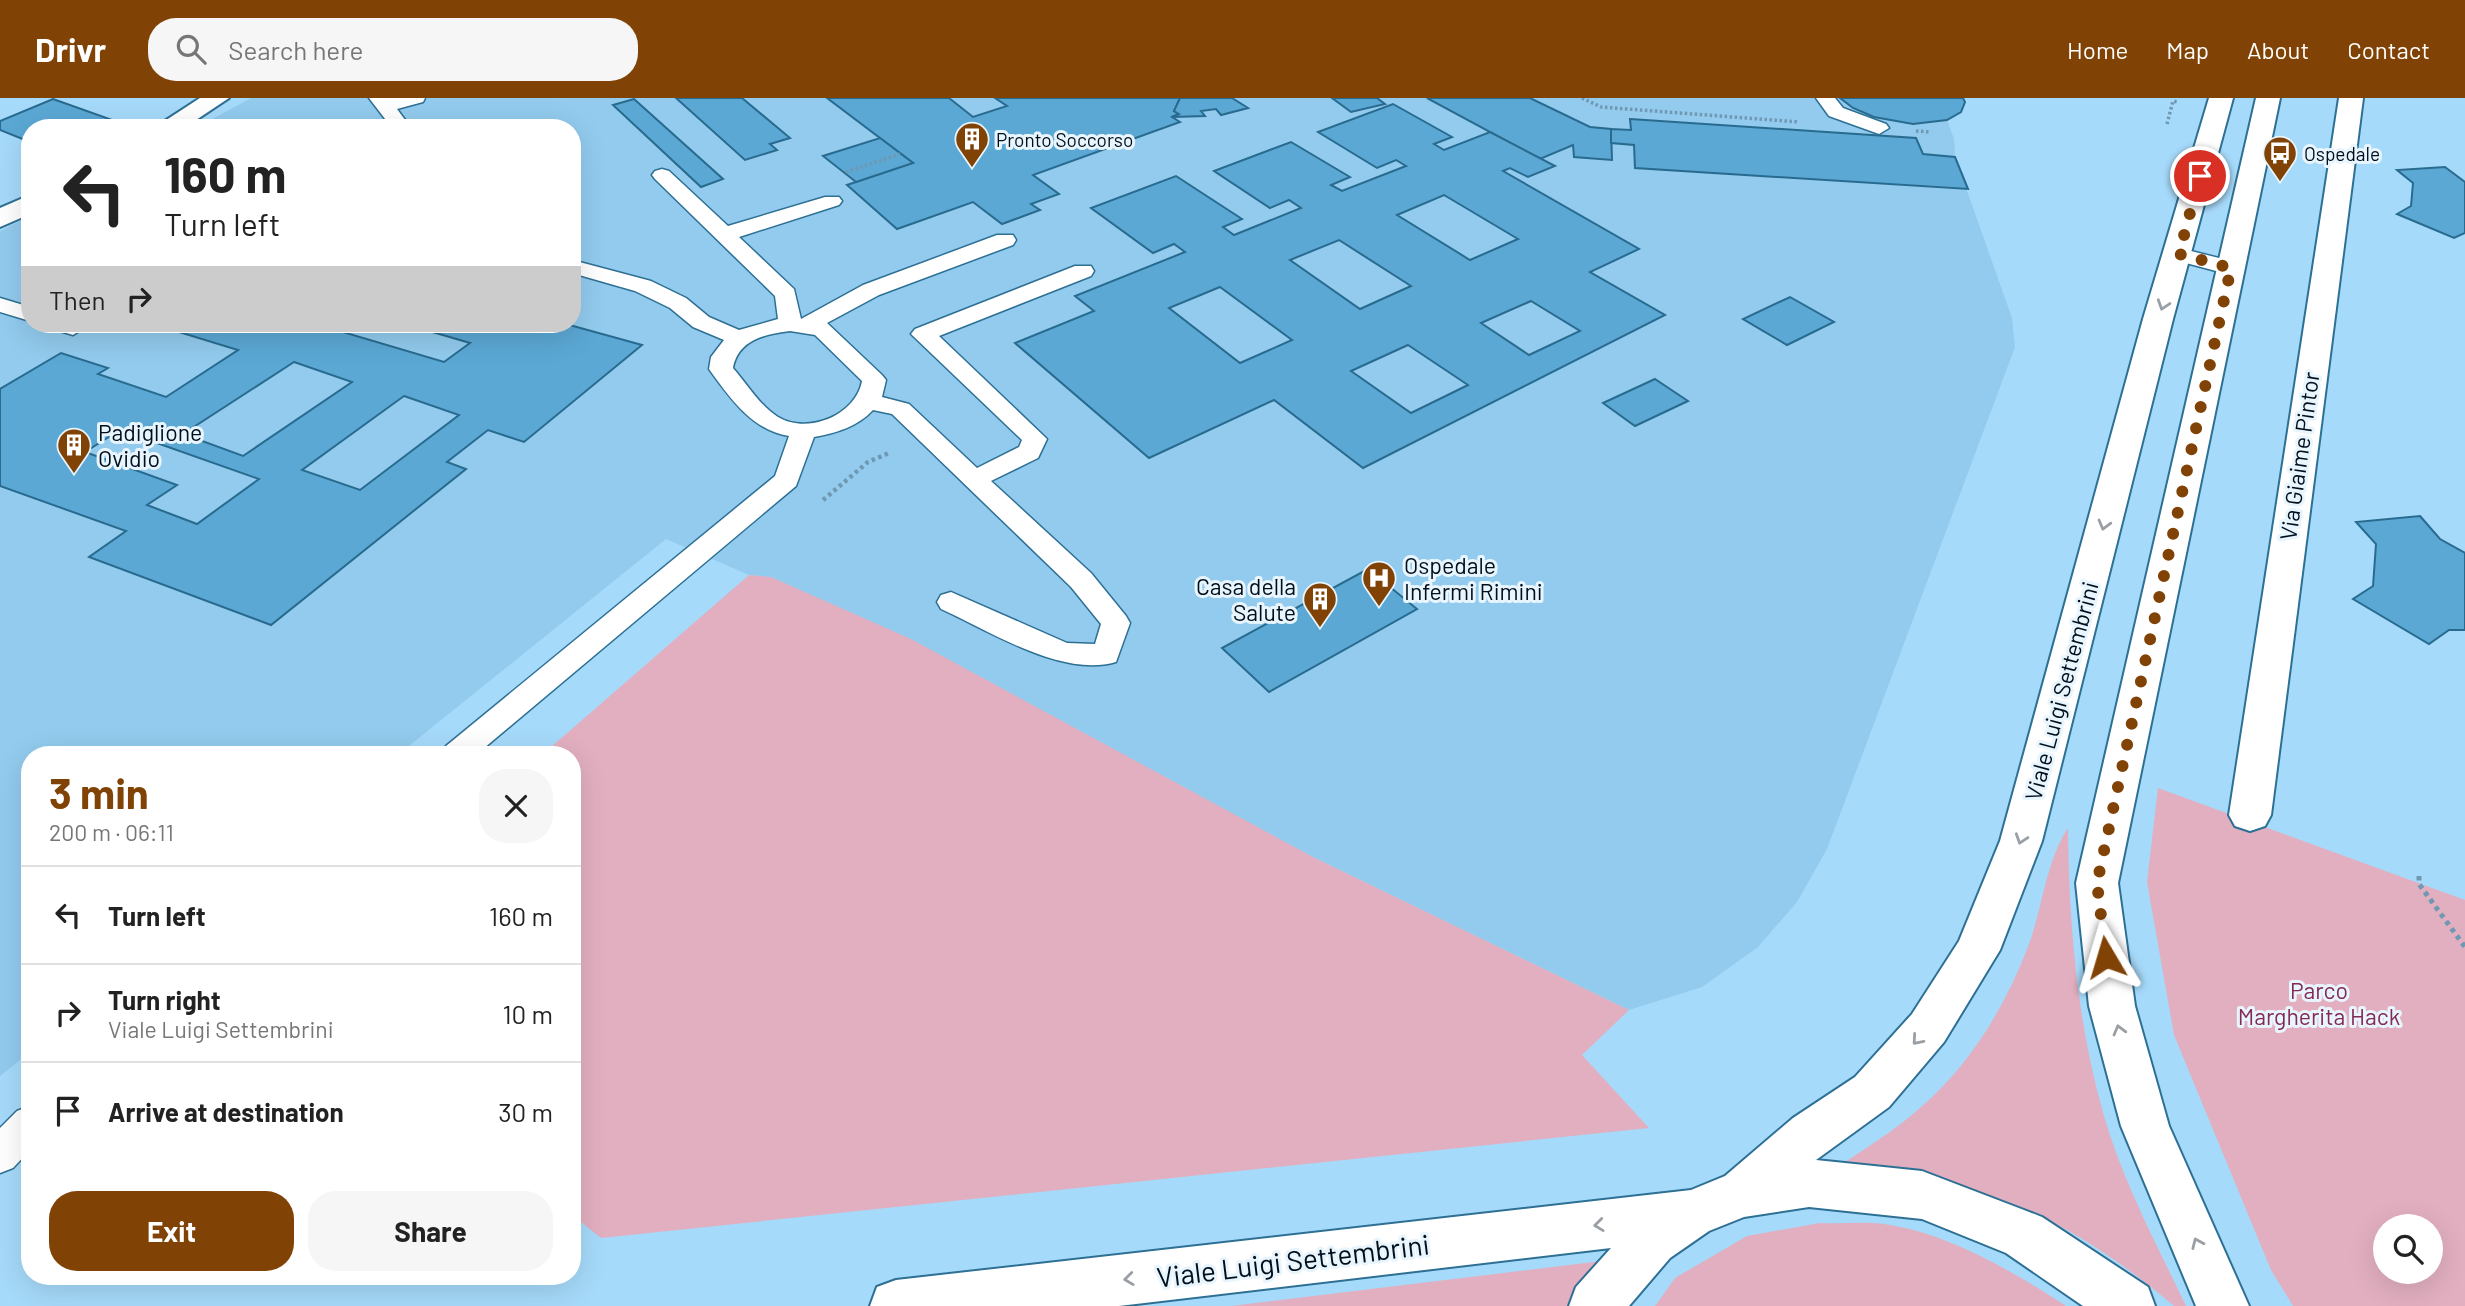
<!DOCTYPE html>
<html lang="en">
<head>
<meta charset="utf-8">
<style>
	body { margin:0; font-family:Barlow,sans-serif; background:#f6f6f6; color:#222; height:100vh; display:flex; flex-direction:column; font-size:26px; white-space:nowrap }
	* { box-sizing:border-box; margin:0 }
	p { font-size:23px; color:#767676 }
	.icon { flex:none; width:38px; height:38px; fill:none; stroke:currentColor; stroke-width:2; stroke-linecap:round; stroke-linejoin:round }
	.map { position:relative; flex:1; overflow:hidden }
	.details { position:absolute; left:21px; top:648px; width:560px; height:539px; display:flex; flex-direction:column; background:#fff; border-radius:28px; box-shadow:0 7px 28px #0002 }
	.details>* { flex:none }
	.top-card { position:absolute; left:21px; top:21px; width:560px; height:214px; border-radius:28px; box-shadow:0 7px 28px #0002; background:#fff; color:#222; overflow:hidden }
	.controls { position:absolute; left:2373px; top:1116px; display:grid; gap:14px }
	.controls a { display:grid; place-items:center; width:70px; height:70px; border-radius:50%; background:#fff; box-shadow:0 7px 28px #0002; font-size:35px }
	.pin { position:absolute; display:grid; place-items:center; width:60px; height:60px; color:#fff; margin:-30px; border:4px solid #fff; border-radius:50%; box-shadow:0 2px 7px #0007 }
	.me { position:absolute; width:77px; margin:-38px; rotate:353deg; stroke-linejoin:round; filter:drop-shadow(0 0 5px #0008) }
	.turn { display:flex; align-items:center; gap:24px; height:147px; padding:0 28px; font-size:32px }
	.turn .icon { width:91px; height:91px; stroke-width:2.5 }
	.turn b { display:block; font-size:49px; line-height:60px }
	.then { display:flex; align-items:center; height:66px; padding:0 28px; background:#0003; gap:14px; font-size:26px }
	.round { display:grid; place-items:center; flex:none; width:74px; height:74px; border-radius:28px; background:#f6f6f6 }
	.head { display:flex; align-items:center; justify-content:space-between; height:119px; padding:0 28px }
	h1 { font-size:42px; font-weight:700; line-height:52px; color:#814305 }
	.cta { display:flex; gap:14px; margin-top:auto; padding:14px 28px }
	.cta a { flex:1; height:80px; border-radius:28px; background:#814305; color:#fff; font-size:28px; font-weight:700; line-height:80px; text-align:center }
	.cta a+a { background:#f6f6f6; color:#222 }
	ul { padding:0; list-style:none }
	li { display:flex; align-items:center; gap:21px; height:98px; padding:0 28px; border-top:2px solid #e0e0e0 }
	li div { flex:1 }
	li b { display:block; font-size:26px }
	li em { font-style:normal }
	header { display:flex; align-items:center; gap:42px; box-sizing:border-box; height:98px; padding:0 35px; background:#814305; color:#fff }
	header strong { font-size:33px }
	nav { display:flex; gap:38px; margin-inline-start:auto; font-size:24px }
	.search { width:490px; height:63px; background:#f6f6f6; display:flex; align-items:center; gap:18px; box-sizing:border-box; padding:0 24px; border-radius:28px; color:#767676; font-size:26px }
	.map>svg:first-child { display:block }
	.built { fill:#92cbee }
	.green { fill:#e2afc0; fill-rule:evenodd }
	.building { fill:#5ba8d5; stroke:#286b8f; stroke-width:2; fill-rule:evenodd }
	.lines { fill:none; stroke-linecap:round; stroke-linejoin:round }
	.service-casing { stroke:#2d7094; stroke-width:3 }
	.minor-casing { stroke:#2d7094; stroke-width:4 }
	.secondary-casing { stroke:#2d7094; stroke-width:4 }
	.path-far2 { stroke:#7098b2; stroke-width:3.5; stroke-dasharray:2.5 2.5; stroke-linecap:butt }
	.path-far1 { stroke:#7098b2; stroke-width:4.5; stroke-dasharray:3.5 3.5; stroke-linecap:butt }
	.path { stroke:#7098b2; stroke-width:5; stroke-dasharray:4.5 4.5; stroke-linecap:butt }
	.service { fill:#fff; fill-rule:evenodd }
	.minor { fill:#fff; fill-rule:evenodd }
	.secondary { fill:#fff; fill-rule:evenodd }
	.oneway { stroke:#999fa5 }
	.route { stroke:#814305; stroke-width:12; stroke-dasharray:0 21.6 }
	.labels { text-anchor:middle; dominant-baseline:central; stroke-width:6; stroke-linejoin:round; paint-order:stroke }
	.far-poi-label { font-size:19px; fill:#000f1d; stroke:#e8f5fd; text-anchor:start }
	.poi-label { font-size:23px; fill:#000f1d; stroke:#e8f5fd; text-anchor:start }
	.street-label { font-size:23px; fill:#000f1d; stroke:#e8f5fd }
	.park-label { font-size:23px; fill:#842953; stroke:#e8f5fd }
	.near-street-label { font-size:28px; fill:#000f1d; stroke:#e8f5fd }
</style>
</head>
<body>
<header>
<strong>Drivr</strong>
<div class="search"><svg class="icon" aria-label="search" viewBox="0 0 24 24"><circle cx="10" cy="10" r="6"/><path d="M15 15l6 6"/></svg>Search here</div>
<nav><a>Home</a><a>Map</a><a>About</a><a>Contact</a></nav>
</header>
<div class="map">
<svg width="2465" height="1208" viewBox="0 0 2465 1208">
	<rect width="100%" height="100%" fill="#a6dafa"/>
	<path class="built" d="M251,0H1963L1961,14L1947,22L1954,41L1955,59L2012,220L2015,249L1827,751L1797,804L1758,849L1702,889L1629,912L1313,759L771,479L749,477L666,441L399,656H30V954L0,978V133L30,118V226H572V30H196Z"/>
	<g class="green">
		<path d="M749,477L771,479L911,541L1313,759L1629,912L1582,957L1649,1030L601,1140L572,1117V656H543Z"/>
		<path d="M2158,690L2465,802V1208H2293L2271,1172L2174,937L2147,784ZM2385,1129H2431V1174H2385Z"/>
		<path d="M2068,730C2069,827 2077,924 2104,1018C2123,1084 2157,1147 2186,1208H2174C2122,1163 2039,1107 1971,1093C1926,1083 1880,1079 1834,1072C1863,1051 1895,1033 1921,1009C1971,966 2006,907 2029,846C2043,808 2046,763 2068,730Z"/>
		<path d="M1820,1125C1843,1126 1868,1123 1890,1127C1952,1137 2015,1175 2066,1208H1655L1675,1180L1747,1138Z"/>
		<path d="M1610,1162L1581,1208H1231Z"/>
	</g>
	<g class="building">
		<path d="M676,0H742L790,40L770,46L777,52L745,62Z"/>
		<path d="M827,0H949L973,19L1007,8L995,0H1180L1174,13L1179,16L1172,19L1180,24L1033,77L1059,96L1031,106L1040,112L1002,126L973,104L897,131L847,87L913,65Z"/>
		<path d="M1232,0L1248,10L1221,17L1216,11L1201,13L1205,18L1172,19L1179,16L1174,13L1180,0Z"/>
		<path d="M1332,0H1377L1385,6L1351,14Z"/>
		<path d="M1427,0H1530L1590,29L1611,31L1612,62L1574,59L1573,47L1540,61Z"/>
		<path d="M1840,0H1963L1965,4L1961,14L1947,22L1913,26L1874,19L1853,10Z"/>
		<path d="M53,1L118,24L105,30H30V44L0,32V23Z"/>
		<path d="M634,1L723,81L701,89L613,7Z"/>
		<path d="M1393,6L1452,39L1434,46L1444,52L1490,34L1555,68L1528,79L1510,70L1503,73L1639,151L1590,174L1665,217L1363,370L1274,302L1149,360L1015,245L1094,213L1075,198L1185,154L1174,146L1153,155L1091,110L1176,78L1242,121L1223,129L1234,137L1301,110L1289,102L1270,110L1214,73L1291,44L1350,79L1331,87L1342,93L1406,68L1396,62L1377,70L1318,34ZM1444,97L1518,141L1470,162L1397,117ZM1339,142L1411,188L1360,211L1290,162ZM1220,189L1292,242L1240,265L1169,210ZM1531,203L1580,233L1529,257L1481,225ZM1408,247L1468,287L1411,315L1351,273Z"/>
		<path d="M1630,21L1916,40L1923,56L1955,59L1968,91L1635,70L1634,47L1611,45V31L1631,32Z"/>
		<path d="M880,40L913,65L856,84L823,58Z"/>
		<path d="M2445,69L2465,84V135L2454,140L2397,116L2411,108L2413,85L2397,72Z"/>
		<path d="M1790,199L1834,224L1787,247L1743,221Z"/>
		<path d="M153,226H346L336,232L444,264L470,245L405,226H566L642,247L524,344L488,332L447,364L466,371L271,527L89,459L126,433L0,388V291L61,255L108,270L98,276L166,299L238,252ZM294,264L352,284L243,358L183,336ZM404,298L459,317L360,392L302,372ZM120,332L259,381L197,426L147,407L177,387L85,354Z"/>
		<path d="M1655,281L1688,303L1635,328L1603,305Z"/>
		<path d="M2420,418L2440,441L2465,455V532H2449L2429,546L2353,501L2373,488L2376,446L2356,424Z"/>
		<path d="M1368,471L1417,511L1269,594L1222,550Z"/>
	</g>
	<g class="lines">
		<g class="service-casing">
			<g id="service">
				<path d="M369,0H425L423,4L397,11L411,30H392Z"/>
				<path d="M1816,0H1835L1843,10L1886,26L1889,30L1879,36L1829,18Z"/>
				<path d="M662,71L669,73L728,128L825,99H839L842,103L839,107L739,139L794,191L801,221L863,187L997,137H1013L1016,142L1013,147L879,197L827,225L882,277L886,282L882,299L909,306L977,370L1019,349L1022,342L911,236L915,231L1075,168H1091L1094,173L1091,178L939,238L1047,341L1038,360L991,383L1091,475L1126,518L1130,525L1116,564C1062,580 990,533 941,511L937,504L941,497L951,494L1067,545L1095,546L1101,526L1071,489L892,316L873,312C857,329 836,335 814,339L796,388L477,656H442L446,648L775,378L789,338C753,333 729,299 709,271L711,259L724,242L693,229L670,210L635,193L572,175V162L651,183L686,200L709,219L739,232L778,221L775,198L655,81L652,77L655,73ZM790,233L815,237L862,283C856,317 808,337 778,319C760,308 747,286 733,270C738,242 765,236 790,233Z"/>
				<path d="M2179,150L2239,165L2242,170L2231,177L2171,161L2168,156L2171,151Z"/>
				<path d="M0,200L30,209V223L0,214Z"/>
				<path d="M50,226H82L84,230L73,237L53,231Z"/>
				<path d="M30,1008V1052L13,1070L0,1075V1030L17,1013Z"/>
			</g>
		</g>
		<g class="minor-casing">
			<g id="minor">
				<path d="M200,0H229L184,30H154Z"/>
				<path d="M2339,0H2363L2271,717L2265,728L2250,733L2235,728L2229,717Z"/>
				<path d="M30,97V116L0,129V110Z"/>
			</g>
		</g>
		<g class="secondary-casing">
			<g id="secondary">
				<path d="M2209,0H2233L2173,221L2042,743L2000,852L1944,944L1889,1009L1816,1062L1922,1073L2024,1112L2042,1119L2148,1189L2155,1208H2083L2006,1155L1922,1121L1809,1109L1744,1119L1709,1133L1670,1160L1629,1208H1569L1576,1189L1611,1150L1119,1208H870L877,1189L896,1182L1691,1092L1725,1078L1793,1020L1855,979L1912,916L1959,843L2000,743L2143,221Z"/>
				<path d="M2256,0H2280L2118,785L2135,908L2169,1028L2249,1208H2196L2121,1028L2089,908L2076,785Z"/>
			</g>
		</g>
		<g class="path-far2">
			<path d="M1582,0L1601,9L1799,24"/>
			<path d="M2167,26L2173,3L2177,4"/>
			<path d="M1916,33L1931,34"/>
			<path d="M846,74L900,56"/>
		</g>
		<path class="path-far1" d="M823,402L868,364L889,355"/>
		<path class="path" d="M2419,778V786L2465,849"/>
		<use href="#service" class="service"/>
		<use href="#minor" class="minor"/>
		<use href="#secondary" class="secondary"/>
	</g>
	<defs><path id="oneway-chevron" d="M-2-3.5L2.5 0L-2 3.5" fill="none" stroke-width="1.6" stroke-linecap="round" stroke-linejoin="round" transform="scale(1.75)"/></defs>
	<g class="oneway">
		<use href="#oneway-chevron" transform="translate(2163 207) rotate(108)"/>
		<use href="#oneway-chevron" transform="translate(2104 427) rotate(105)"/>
		<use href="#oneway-chevron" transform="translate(2021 741) rotate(108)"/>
		<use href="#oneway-chevron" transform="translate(2119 932) rotate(-105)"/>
		<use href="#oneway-chevron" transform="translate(1917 942) rotate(131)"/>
		<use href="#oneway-chevron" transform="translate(1599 1127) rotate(173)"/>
		<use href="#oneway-chevron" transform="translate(2197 1145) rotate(-114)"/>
		<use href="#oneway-chevron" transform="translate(1129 1181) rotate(173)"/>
	</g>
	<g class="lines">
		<path class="route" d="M2106,859L2097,785L2231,170L2179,156L2200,78"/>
	</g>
	<defs>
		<g id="building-pin" transform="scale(1.75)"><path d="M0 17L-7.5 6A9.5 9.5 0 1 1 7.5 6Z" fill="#814305" stroke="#e8f5fd"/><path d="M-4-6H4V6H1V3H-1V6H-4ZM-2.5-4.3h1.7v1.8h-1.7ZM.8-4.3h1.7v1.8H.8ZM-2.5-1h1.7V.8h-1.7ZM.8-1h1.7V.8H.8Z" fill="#fff"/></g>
		<g id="bus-pin" transform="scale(1.75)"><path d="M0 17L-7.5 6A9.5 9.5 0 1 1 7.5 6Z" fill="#814305" stroke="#e8f5fd"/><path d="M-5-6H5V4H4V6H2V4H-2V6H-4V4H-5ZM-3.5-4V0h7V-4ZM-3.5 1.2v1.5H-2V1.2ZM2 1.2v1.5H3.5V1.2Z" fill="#fff"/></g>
		<g id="hospital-pin" transform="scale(1.75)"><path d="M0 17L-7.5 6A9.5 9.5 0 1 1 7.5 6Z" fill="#814305" stroke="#e8f5fd"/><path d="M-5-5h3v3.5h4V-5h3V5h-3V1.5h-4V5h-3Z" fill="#fff"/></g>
	</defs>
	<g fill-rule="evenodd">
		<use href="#building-pin" x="972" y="41"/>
		<use href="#bus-pin" x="2280" y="55"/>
		<use href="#building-pin" x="74" y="347"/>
		<use href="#hospital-pin" x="1379" y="480"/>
		<use href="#building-pin" x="1320" y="501"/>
	</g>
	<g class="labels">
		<g class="far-poi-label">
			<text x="996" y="41">Pronto Soccorso</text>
			<text x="2304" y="55">Ospedale</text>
		</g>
		<g class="poi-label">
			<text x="98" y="334">Padiglione<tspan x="98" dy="26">Ovidio</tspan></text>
			<text x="1404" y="467">Ospedale<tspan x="1404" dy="26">Infermi Rimini</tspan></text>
			<text x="1296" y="488" text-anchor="end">Casa della<tspan x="1296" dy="26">Salute</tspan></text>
		</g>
		<g class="street-label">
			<text transform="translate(2299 358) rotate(-82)">Via Giaime Pintor</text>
			<text transform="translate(2061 593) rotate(-75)">Viale Luigi Settembrini</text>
		</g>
		<g class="park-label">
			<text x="2319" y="892">Parco<tspan x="2319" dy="26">Margherita Hack</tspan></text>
		</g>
		<g class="near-street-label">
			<text transform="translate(1293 1162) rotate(-7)">Viale Luigi Settembrini</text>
		</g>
	</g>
</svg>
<div class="controls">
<a><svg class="icon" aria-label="search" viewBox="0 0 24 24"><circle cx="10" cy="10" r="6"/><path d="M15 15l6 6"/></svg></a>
</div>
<div class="pin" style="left:2200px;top:78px;background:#d93025"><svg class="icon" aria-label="arrive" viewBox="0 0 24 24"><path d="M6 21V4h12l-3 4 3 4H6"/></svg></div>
<svg class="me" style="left:2106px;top:859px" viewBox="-20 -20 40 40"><path d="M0-17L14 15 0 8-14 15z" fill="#814305" stroke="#fff" stroke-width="4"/></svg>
<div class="top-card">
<div class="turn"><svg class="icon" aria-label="left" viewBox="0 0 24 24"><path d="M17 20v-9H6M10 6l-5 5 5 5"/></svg><div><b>160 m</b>Turn left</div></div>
<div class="then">Then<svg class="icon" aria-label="right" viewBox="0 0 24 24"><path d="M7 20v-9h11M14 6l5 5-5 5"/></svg></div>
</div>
<section class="details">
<div class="head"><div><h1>3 min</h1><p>200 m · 06:11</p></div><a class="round"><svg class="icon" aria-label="close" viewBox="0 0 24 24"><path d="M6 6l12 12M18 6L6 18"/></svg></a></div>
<ul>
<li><svg class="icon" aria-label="left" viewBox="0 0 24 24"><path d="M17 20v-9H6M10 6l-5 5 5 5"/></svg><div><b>Turn left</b></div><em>160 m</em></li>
<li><svg class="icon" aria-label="right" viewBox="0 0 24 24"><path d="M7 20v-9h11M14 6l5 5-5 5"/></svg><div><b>Turn right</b><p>Viale Luigi Settembrini</p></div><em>10 m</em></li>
<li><svg class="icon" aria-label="arrive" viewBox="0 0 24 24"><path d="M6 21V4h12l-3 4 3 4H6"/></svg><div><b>Arrive at destination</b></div><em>30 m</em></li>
</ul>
<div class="cta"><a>Exit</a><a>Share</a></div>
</section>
</div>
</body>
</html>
